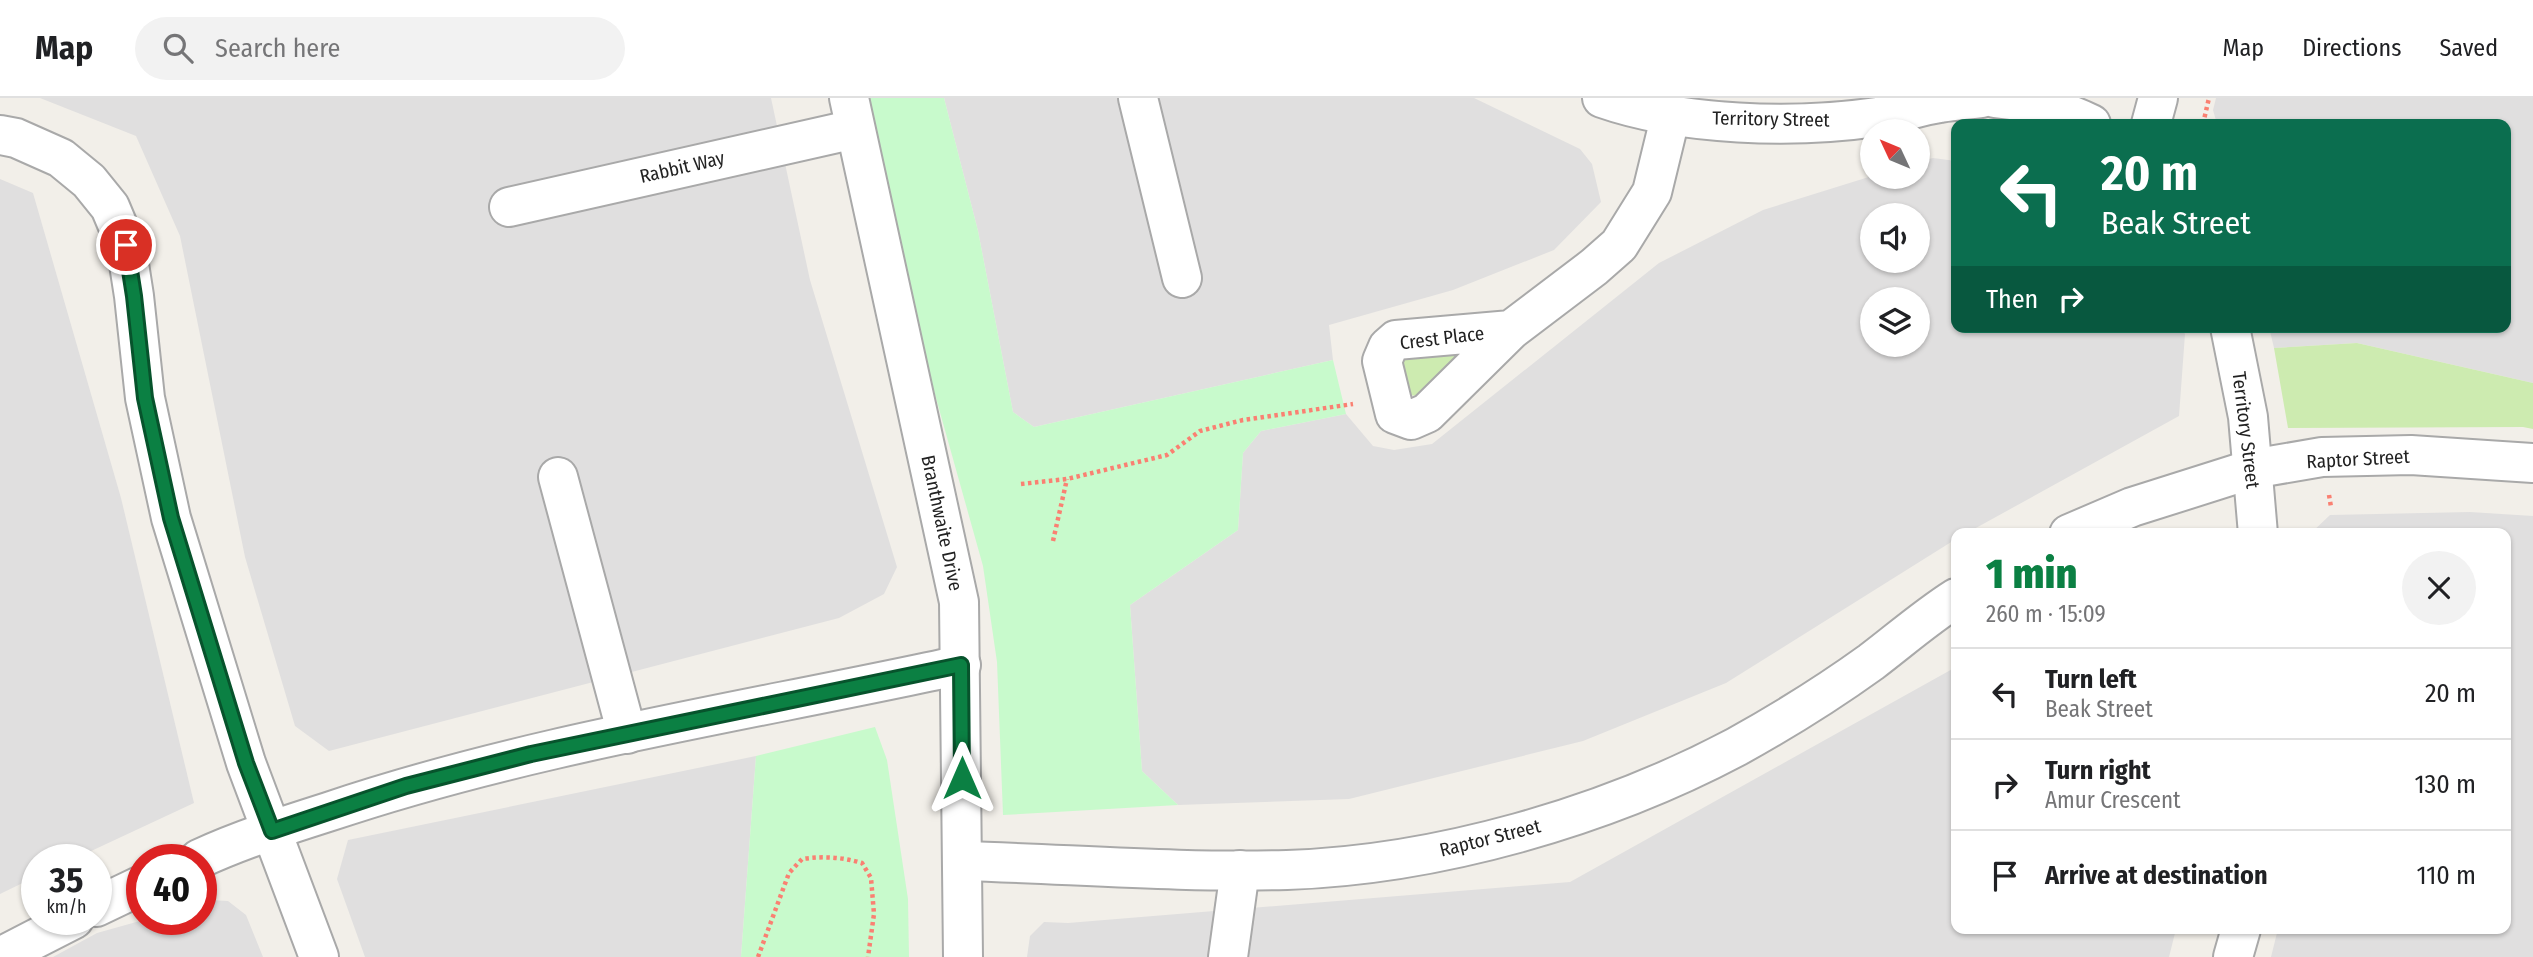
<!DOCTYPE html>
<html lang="en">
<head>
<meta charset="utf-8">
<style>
	body { margin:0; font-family:"Fira Sans Condensed",sans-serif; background:#f2f2f2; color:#202124; height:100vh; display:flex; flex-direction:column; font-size:26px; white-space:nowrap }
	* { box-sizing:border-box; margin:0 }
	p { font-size:23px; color:#757577 }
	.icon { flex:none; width:38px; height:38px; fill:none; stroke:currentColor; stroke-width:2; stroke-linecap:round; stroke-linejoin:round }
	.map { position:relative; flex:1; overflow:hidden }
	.side { position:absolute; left:1951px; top:430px; width:560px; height:406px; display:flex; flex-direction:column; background:#fff; border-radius:14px; box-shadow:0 2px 5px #0004 }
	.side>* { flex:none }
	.top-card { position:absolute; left:1951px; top:21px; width:560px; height:214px; border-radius:14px; box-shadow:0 2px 5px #0004; background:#0b6e4f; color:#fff; overflow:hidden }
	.needle { width:46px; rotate:314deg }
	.controls { position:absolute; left:1860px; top:21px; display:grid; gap:14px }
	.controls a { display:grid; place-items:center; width:70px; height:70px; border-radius:50%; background:#fff; box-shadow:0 2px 5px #0004; font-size:35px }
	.speed { position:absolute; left:21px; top:746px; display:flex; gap:14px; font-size:35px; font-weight:700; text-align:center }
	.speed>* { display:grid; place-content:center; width:91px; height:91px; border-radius:50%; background:#fff; box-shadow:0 2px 5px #0004; line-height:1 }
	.speed small { font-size:18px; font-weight:400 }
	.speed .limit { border:10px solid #d22; background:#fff; color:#111 }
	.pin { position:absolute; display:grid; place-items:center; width:60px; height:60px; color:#fff; margin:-30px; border:4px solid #fff; border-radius:50%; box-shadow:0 2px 7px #0007 }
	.me { position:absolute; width:77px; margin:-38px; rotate:0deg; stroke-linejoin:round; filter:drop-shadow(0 0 5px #0008) }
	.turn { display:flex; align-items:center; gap:24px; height:147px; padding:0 35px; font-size:32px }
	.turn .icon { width:91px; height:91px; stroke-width:2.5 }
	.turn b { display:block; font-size:49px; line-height:60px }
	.then { display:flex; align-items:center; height:66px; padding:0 35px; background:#0003; gap:14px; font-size:26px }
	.round { display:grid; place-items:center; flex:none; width:74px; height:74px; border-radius:37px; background:#f2f2f2 }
	.overview { display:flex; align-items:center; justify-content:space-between; height:119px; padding:0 35px }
	h1 { font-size:42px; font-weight:800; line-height:52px; color:#0b8043 }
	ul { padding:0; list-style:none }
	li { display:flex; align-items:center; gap:21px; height:91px; padding:0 35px; border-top:2px solid #e0e0e0 }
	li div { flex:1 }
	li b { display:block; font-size:26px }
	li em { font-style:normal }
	header { display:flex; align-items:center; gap:42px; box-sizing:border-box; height:98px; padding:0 35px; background:#fff; border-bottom:2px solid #e0e0e0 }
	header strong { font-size:33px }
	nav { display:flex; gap:38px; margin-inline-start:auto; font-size:24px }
	.search { width:490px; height:63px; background:#f2f2f2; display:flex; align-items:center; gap:18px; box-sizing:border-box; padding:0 24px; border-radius:38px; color:#757577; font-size:26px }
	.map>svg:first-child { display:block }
	.residential { fill:#e0dfdf; fill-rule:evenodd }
	.grass { fill:#cdebb0 }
	.park { fill:#c8facc }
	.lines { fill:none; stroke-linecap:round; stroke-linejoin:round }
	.minor-casing { stroke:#a9a9a9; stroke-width:42 }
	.path { stroke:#fa8072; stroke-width:4.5; stroke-dasharray:3.5 3.5; stroke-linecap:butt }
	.minor { stroke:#fff; stroke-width:38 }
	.route-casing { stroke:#07532c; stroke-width:18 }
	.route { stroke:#0b8043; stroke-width:12 }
	.labels { text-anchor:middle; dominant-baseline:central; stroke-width:5; stroke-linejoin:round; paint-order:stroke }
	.street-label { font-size:19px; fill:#222; stroke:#fff }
</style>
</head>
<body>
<header>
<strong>Map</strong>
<div class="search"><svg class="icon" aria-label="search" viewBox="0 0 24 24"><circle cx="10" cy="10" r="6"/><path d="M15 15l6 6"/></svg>Search here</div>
<nav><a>Map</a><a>Directions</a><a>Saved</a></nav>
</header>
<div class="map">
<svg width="2533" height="859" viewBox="0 0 2533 859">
	<rect width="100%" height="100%" fill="#f2efe9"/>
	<g class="residential">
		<path d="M40,0H771L810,182L897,469L884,496L839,520L329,653L295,628L245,459L180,138L136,38Z"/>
		<path d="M944,0H1474L1580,51L1592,66L1601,104L1554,152L1453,192L1329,227L1333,262L1034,329L1013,314L978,133Z"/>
		<path d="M2216,0H2533V285L2357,245L2274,250L2269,229H2506V26H2217L2213,12Z"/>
		<path d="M1933,60L1956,63V229H2181L2185,236L2179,318L1965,436H1956V441L1726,585L1583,643L1349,701L1178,707L1142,673L1130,507L1238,432L1243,355L1261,333L1346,316L1373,348L1394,352L1432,346L1659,165L1763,112L1872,78L1918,79V64ZM1872,117H1918V163H1872ZM1872,201H1918V247H1872Z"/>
		<path d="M0,81L33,95L121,400L194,705L74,761H37V778L0,796Z"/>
		<path d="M2470,414L2533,418V859H2271L2278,831H2506V436H2310L2330,417Z"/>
		<path d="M1956,569V831H2176L2169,859H1027L1030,838L1044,824L1068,825L1570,784Z"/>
		<path d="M756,658L741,859H365L337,781L348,742Z"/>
		<path d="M210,802L228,803L246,817L263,859H53L97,835L147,821H201V805Z"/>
	</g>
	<g class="grass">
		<path d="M2357,245L2533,285V331L2523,329L2288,330L2274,250Z"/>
		<path d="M1460,256L1417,298L1409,297L1401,263L1406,259Z"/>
	</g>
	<g class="park">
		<path d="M852,0H944L978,133L1013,314L1034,329L1333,262L1346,316L1261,333L1243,355L1238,432L1130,507L1142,673L1178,707L1003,717L997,564L983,468Z"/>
		<path d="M875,629L887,662L908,801L909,859H741L756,658Z"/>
	</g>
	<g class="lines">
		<g class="minor-casing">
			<g id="minor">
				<path d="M849,0L959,504L963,859"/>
				<path d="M1138,0L1182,180"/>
				<path d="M1602,0C1682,28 1794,31 1877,19C1898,16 1919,8 1940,5C1954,2 1968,2 1982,0"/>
				<path d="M1995,0C2030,3 2060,11 2091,26"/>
				<path d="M2151,26L2158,0"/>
				<path d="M0,37L16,40L61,60L89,83L110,109L126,147L134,198L145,300L171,420L246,665L319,859"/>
				<path d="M509,109L855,31"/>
				<path d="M2230,229L2248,319L2258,436"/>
				<path d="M1511,232L1396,242L1388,249L1382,263L1395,316L1411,322L1427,315L1511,232L1594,169L1619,147L1652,94L1671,16"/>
				<path d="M558,379L627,636"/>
				<path d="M2069,436L2132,409L2252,371L2322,359L2411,357L2533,365"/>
				<path d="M199,761C240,742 284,728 328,714C533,645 750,613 961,567"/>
				<path d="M962,763C1070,766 1179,775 1287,772C1437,767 1604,719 1736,649C1783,623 1828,595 1871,564C1900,542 1926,519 1956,500"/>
				<path d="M96,809L142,787"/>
				<path d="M0,859L74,821"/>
				<path d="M1228,859L1240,772"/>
				<path d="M2233,859L2241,831"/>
			</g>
		</g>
		<g class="path">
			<path d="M2203,26L2209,0"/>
			<path d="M1021,386L1067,381L1167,357L1200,333L1243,322L1353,306"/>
			<path d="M2329,397L2331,409"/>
			<path d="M1053,443L1067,381"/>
			<path d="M758,859L789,775L802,761C823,758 842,759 862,765L871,780L874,816L868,859"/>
		</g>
		<use href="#minor" class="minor"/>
	</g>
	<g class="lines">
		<g class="route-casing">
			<path id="route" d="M126,147L134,198L145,300L171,420L246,665L272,733L406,688L531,656L961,567L962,680"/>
		</g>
		<use href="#route" class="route"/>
	</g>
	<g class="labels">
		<g class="street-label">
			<text transform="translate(1771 21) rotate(1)">Territory Street</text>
			<text transform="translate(682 69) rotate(-13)">Rabbit Way</text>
			<text transform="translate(1442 240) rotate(-7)">Crest Place</text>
			<text transform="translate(2246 332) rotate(83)">Territory Street</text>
			<text transform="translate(2358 361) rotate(-3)">Raptor Street</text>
			<text transform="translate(942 425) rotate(78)">Branthwaite Drive</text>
			<text transform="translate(1490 740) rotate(-14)">Raptor Street</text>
		</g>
	</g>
</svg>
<div class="controls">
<a><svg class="needle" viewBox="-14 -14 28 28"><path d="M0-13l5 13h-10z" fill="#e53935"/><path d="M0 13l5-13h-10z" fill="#757577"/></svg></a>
<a><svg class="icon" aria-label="sound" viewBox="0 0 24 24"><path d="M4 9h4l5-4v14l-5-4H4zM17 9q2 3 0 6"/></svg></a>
<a><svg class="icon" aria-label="layers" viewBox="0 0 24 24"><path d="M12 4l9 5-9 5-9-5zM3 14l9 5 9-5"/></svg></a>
</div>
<div class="speed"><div>35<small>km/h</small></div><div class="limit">40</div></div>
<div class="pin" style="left:126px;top:147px;background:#d93025"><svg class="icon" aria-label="arrive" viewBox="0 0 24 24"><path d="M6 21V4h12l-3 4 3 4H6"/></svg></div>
<svg class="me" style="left:962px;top:680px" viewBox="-20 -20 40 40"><path d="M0-17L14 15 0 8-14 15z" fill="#0b8043" stroke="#fff" stroke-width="4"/></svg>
<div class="top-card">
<div class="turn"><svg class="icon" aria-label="left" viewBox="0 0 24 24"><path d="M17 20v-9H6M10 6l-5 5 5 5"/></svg><div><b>20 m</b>Beak Street</div></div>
<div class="then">Then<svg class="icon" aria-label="right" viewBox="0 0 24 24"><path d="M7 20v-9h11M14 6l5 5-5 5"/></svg></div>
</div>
<section class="side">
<div class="overview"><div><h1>1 min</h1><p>260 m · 15:09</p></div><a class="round"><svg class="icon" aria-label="close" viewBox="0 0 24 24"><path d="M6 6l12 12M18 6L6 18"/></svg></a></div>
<ul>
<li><svg class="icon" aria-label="left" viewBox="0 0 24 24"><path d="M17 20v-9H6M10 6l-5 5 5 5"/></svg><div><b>Turn left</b><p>Beak Street</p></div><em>20 m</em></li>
<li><svg class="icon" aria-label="right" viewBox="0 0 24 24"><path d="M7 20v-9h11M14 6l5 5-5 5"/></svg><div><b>Turn right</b><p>Amur Crescent</p></div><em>130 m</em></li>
<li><svg class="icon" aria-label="arrive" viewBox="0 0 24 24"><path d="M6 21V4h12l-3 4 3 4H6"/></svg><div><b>Arrive at destination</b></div><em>110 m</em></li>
</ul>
</section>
</div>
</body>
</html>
